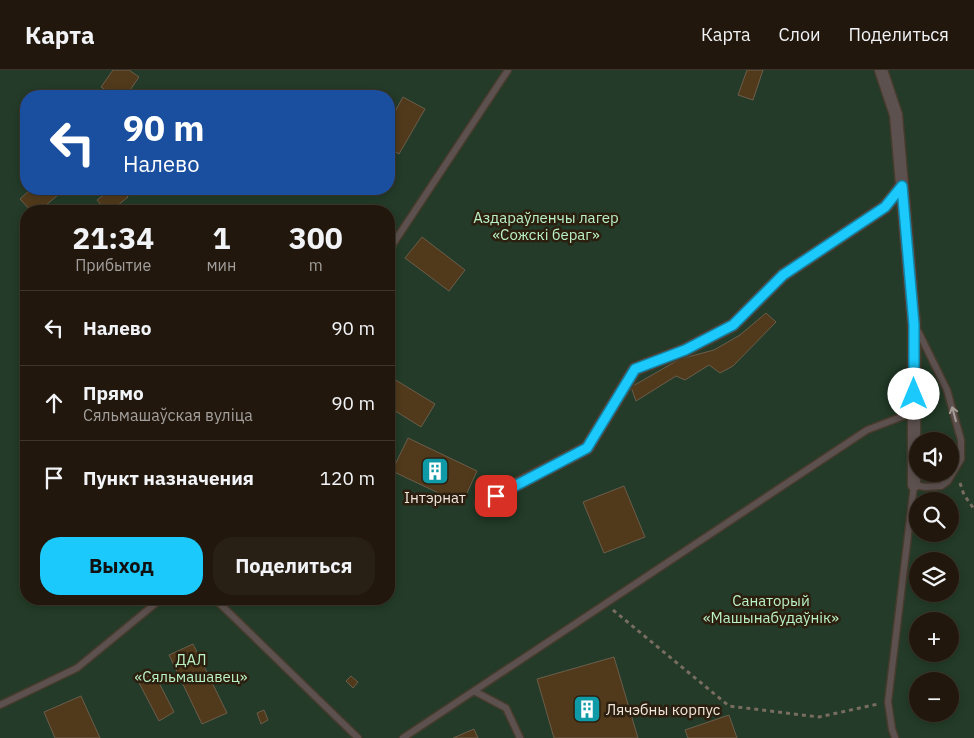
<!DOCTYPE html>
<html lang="ru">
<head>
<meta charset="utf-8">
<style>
	body { margin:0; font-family:"IBM Plex Sans",sans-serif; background:#292015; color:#f1f3f6; height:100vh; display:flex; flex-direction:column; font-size:19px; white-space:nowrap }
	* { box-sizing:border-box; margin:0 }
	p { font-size:16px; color:#a29f9d }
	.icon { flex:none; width:28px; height:28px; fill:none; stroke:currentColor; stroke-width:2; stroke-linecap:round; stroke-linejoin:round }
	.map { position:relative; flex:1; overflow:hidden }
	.panel { position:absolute; left:20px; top:135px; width:375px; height:400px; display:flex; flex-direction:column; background:#21170c; border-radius:20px; box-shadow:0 2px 8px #0003,0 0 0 1px #3e362d }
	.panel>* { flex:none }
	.banner { position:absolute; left:20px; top:20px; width:375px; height:105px; border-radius:20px; box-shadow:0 2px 8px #0003,0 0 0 1px #3e362d; background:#1a4fa0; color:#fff; overflow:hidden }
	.buttons { position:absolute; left:909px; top:362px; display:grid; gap:10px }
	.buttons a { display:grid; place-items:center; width:50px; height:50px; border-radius:50%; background:#21170c; box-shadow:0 2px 8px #0003,0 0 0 1px #3e362d; font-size:25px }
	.pin { position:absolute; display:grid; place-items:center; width:42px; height:42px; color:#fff; margin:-21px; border-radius:10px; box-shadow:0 2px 8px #0006 }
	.me { position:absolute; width:55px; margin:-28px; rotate:0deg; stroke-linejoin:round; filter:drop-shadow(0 0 4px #0008) }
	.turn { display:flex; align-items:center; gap:18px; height:105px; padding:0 20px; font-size:22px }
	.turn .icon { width:65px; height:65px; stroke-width:2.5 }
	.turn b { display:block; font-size:35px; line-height:42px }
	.eta { display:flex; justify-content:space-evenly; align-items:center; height:85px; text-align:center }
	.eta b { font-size:30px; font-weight:700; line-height:35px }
	.action { display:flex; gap:10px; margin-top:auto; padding:10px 20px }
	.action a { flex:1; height:58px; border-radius:20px; background:#1cc9fc; color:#111; font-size:20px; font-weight:700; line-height:58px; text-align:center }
	.action a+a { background:#292015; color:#f1f3f6 }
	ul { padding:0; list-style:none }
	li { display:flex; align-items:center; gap:15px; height:75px; padding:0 20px; border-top:1px solid #3e362d }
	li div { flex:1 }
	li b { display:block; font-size:19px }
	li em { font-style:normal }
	header { display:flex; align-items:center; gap:30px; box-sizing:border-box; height:70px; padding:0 25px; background:#21170c; border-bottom:1px solid #3e362d }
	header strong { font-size:24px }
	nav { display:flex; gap:28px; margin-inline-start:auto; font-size:18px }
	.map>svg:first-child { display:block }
	.green { fill:#233b28; fill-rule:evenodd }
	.building { fill:#513a1b; stroke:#6b5d4b }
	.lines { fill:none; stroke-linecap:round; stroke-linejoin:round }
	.service-casing { stroke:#473b2d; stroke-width:9 }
	.minor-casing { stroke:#473b2d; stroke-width:15 }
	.path { stroke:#786d60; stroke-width:3; stroke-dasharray:4 4; stroke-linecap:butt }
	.service { stroke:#5c514f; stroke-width:6 }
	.minor { stroke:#5c514f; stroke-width:12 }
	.oneway { stroke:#a69c96 }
	.route-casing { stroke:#1283a4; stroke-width:12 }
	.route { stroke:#1cc9fc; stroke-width:9 }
	.labels { text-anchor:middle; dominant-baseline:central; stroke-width:5; stroke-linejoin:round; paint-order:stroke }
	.park-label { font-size:15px; fill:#b9f2c3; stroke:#2c1f10 }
	.poi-label { font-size:15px; fill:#f0e7dd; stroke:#2c1f10 }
</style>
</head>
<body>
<header>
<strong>Карта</strong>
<nav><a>Карта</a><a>Слои</a><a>Поделиться</a></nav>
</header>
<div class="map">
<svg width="974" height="668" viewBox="0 0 974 668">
	<rect width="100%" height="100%" fill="#2c1f10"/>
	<path class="green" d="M0,0H974V668H0ZM26,26H389V119H26ZM26,141H389V529H26ZM918,371H950V404H918ZM918,431H950V464H918ZM918,491H950V524H918ZM918,551H950V584H918ZM918,611H950V644H918Z"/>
	<g class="building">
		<path d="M113,0H129L139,7L126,26H115L101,17Z"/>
		<path d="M747,0H763L753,30L738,25Z"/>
		<path d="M403,27L425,39L399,84L389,78V52Z"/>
		<path d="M31,119H65L39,141H31L20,129Z"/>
		<path d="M111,119H121L128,127L111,141H106L97,130Z"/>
		<path d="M422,167L465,200L449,221L405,188Z"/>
		<path d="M766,243L776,252L733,296L720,303L709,295L685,310L676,306L636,331L631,317L680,289L714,280L740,265Z"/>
		<path d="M389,306L435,334L421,357L389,337Z"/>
		<path d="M408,368L477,401L462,434L392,401Z"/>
		<path d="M624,416L645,467L604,483L583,432Z"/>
		<path d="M193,574L227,643L202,654L169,585Z"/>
		<path d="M614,587L638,668H554L537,609Z"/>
		<path d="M154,603L174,642L159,651L138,611Z"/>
		<path d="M351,606L358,612L353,618L346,611Z"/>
		<path d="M81,626L100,668H55L44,642Z"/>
		<path d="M264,640L268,650L261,654L257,643Z"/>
		<path d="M729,645L737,668H688L685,660Z"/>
		<path d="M474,659L478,668H453Z"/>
	</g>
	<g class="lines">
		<g class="service-casing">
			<g id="service">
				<path d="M389,180L508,0"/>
				<path d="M212,529L217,531L358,668"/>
				<path d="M474,621L506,638L520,668"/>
				<path d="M0,635L77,598L161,529"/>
				<path d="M403,668L867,360L914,342"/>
				<path d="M895,668L892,659L888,632L914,415L926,417L941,416L948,411L961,389V370L947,320L917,259"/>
			</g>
		</g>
		<g class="minor-casing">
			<g id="minor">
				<path d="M881,0L896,45L914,255V415"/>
				<path d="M481,433L587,378L635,299L685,280L733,255L783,205L885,137L902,116"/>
			</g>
		</g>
		<g class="path">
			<path d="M960,413L964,425L974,439"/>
			<path d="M613,540L729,636L819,647L878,634"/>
		</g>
		<use href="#service" class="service"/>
		<use href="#minor" class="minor"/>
	</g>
	<defs><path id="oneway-shaft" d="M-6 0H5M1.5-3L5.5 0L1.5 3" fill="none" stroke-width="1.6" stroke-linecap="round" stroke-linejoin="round" transform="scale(1.25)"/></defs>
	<use class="oneway" href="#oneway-shaft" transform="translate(954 344) rotate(-105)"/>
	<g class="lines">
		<g class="route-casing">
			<path id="route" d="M496,426L587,378L635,299L685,280L733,255L783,205L885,137L902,116L914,255V324"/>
		</g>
		<use href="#route" class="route"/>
	</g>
	<defs>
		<g id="building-square" transform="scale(1.4375)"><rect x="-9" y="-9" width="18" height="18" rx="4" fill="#0f9aa8" stroke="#2c1f10"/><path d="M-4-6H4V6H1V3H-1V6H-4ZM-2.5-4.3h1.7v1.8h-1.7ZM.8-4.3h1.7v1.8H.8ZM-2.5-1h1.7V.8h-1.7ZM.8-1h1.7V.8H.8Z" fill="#fff"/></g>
	</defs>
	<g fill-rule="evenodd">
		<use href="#building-square" x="435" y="401"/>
		<use href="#building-square" x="587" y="639"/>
	</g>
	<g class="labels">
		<g class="park-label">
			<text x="546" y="147">Аздараўленчы лагер<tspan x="546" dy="17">«Сожскі бераг»</tspan></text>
			<text x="771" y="530">Санаторый<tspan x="771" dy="17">«Машынабудаўнік»</tspan></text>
			<text x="191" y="589">ДАЛ<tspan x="191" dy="17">«Сяльмашавец»</tspan></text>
		</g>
		<g class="poi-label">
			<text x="435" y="427">Інтэрнат</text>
			<text x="606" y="639" text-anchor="start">Лячэбны корпус</text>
		</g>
	</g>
</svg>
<div class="buttons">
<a><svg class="icon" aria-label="sound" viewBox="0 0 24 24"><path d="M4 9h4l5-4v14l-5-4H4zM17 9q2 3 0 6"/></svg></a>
<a><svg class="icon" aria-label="search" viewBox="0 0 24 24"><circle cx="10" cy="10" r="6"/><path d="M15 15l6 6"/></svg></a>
<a><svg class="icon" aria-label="layers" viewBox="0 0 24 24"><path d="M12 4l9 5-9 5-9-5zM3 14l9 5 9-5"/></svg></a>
<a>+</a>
<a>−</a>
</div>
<div class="pin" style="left:496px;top:426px;background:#d93025"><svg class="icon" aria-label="arrive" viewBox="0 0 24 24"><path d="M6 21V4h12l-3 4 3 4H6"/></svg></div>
<svg class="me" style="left:914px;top:324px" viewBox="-20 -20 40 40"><circle r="19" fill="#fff"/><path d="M0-13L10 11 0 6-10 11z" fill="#1cc9fc"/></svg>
<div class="banner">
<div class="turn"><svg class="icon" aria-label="left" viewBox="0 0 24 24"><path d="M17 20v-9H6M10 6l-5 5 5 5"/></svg><div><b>90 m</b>Налево</div></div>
</div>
<section class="panel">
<div class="eta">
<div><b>21:34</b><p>Прибытие</p></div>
<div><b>1</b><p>мин</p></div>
<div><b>300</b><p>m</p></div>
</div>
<ul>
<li><svg class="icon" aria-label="left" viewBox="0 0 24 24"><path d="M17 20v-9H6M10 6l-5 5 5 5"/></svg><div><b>Налево</b></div><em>90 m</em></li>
<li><svg class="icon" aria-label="ahead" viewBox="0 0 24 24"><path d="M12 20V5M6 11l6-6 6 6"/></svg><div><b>Прямо</b><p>Сяльмашаўская вуліца</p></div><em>90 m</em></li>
<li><svg class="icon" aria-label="arrive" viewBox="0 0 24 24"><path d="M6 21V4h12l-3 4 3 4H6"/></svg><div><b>Пункт назначения</b></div><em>120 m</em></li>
</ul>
<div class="action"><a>Выход</a><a>Поделиться</a></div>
</section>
</div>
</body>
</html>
